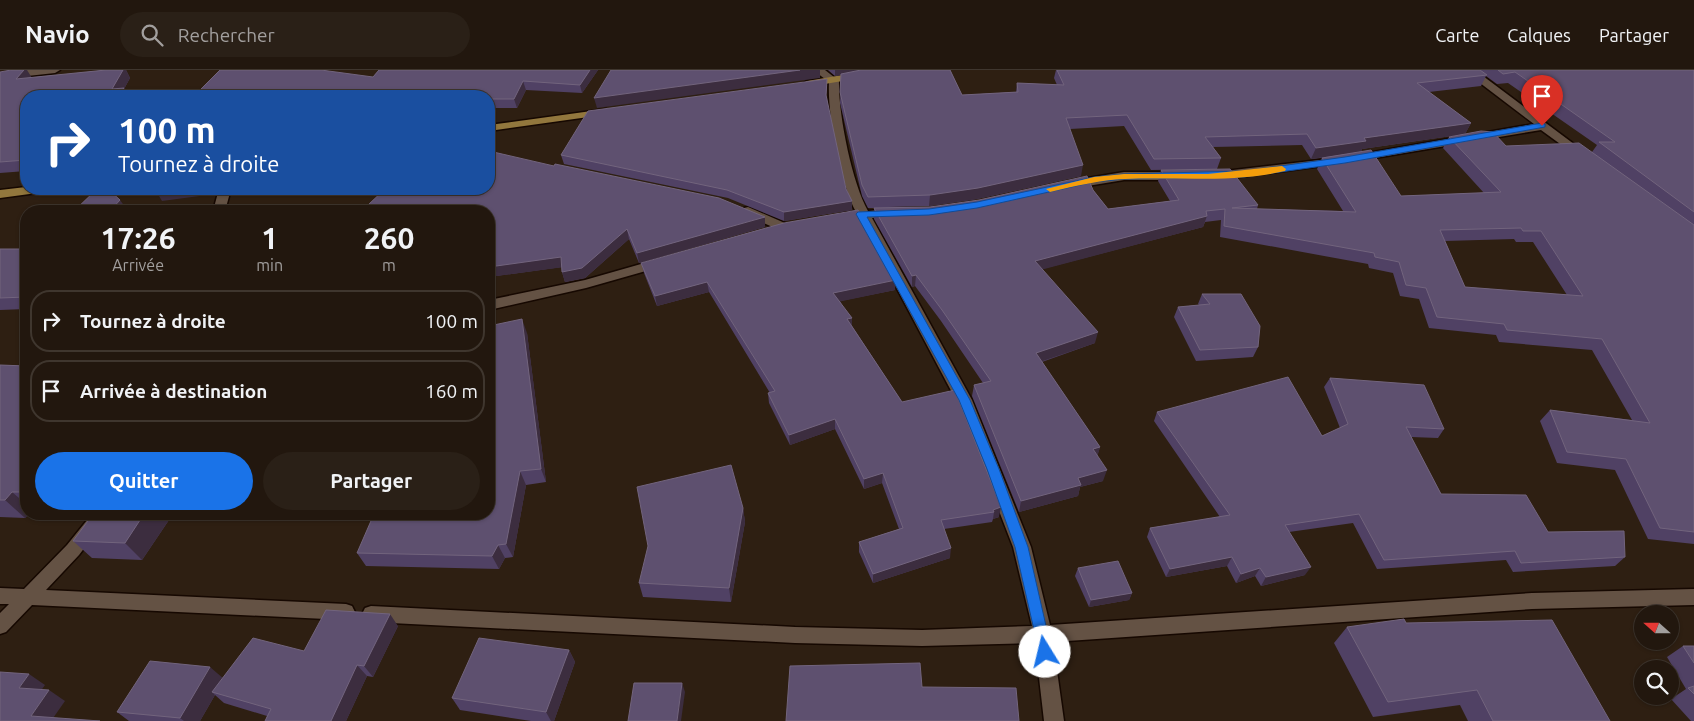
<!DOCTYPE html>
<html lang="fr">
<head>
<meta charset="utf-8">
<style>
	body { margin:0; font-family:Ubuntu,sans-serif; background:#2a2017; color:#f1f3f6; height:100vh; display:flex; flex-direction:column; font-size:19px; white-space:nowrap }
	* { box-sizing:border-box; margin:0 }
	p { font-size:16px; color:#a29f9e }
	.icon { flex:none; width:28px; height:28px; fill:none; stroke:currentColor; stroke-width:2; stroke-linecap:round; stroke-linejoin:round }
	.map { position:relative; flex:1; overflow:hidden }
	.side { position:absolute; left:20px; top:135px; width:475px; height:315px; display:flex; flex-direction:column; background:#22170e; border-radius:20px; box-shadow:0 1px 4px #0004,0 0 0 1px #3f362e }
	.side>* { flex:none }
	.guide { position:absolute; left:20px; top:20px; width:475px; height:105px; border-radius:20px; box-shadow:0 1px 4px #0004,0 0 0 1px #3f362e; background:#1a4fa0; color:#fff; overflow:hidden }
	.needle { width:32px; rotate:291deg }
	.fabs { position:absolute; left:1634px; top:535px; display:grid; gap:10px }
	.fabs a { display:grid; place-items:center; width:45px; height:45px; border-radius:50%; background:#22170e; box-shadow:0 1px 4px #0004,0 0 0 1px #3f362e; font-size:25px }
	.pin { position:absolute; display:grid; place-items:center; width:42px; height:42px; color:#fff; margin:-51px -21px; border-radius:50% 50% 50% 0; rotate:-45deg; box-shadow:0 0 5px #0007 }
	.pin .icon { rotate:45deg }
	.me { position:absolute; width:55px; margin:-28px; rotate:351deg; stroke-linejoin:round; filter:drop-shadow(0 0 4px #0008) }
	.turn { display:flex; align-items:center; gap:18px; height:105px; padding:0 15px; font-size:22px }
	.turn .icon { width:65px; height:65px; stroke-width:2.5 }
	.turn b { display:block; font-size:35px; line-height:42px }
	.eta { display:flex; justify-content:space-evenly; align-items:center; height:85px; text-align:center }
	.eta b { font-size:30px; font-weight:700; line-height:35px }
	.button { display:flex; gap:10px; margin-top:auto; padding:10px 15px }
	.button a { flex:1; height:58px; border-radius:30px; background:#1a73e8; color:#fff; font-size:20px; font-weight:700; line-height:58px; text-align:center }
	.button a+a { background:#2a2017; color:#f1f3f6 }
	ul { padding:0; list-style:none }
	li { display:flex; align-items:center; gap:15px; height:62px; margin:0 10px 8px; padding:0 5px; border:2px solid #3f362e; border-radius:20px }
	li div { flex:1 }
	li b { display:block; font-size:19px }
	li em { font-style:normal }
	header { display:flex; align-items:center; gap:30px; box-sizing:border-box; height:70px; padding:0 25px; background:#22170e; border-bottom:1px solid #3f362e }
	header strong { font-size:24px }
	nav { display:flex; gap:28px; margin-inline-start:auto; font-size:18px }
	.search { width:350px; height:45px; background:#2a2017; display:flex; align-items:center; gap:12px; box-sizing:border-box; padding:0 18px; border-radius:28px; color:#a29f9e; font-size:19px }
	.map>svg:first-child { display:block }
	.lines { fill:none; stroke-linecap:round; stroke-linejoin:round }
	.minor-casing { stroke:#160801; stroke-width:3 }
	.major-casing { stroke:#160801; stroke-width:3 }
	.minor { fill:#645244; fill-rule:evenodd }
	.major { fill:#92773d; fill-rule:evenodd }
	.wall { fill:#504164; fill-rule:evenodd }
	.shaded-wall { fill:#3c2d3f }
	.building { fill:#5e506f; stroke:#72647d; fill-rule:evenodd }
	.route { fill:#1a73e8; stroke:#114b97 }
	.slow { fill:#f59e0b }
</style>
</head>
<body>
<header>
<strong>Navio</strong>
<div class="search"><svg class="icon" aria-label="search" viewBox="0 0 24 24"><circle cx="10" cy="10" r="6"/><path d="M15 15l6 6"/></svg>Rechercher</div>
<nav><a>Carte</a><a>Calques</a><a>Partager</a></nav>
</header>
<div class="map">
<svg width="1694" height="651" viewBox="0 0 1694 651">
	<rect width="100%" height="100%" fill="#2e1f12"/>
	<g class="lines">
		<g class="minor-casing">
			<g id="minor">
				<path d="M26,0H60L55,3L0,9V3Z"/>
				<path d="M813,0H825L839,11C838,43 852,113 868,141L893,139L899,143L893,147L872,148L972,330L1031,477L1050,555L1532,523L1694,519V535L1532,539L1053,572L1064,651H1044L1035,573L922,576L795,573L371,552L365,550L362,544L365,538L371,536L795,557L922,560L1032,556L1013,477L956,330L860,149L842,151L836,147L842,143L856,142C841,114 827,44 829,12Z"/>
				<path d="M1463,0H1475L1586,83V87H1578L1541,60L1345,93L1216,110L1210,106L1216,102L1345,87L1534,54Z"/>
				<path d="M1124,102H1180L1186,106L1180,110H1124L1069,119L1063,115L1069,111Z"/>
				<path d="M219,119H231L225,141H213Z"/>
				<path d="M748,137L787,154L789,157L783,161L779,160L744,144L742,141L744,138Z"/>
				<path d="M662,188L667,189L669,192L667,195L586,218L489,240V230L585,210Z"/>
				<path d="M92,444H110L79,485L46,520L346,534L352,536L355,542L352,548L346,550L32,535L6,562L0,564V543L9,534H0V518L24,519L67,475Z"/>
			</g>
		</g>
		<g class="major-casing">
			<g id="major">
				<path d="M872,0H895L890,3L807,17L802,14L807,11Z"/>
				<path d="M606,39L611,42L610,44L489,61V55Z"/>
				<path d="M26,117V119H43L37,123L0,128V120Z"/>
			</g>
		</g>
		<use href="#minor" class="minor"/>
		<use href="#major" class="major"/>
	</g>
	<g class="wall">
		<path d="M106,0H126L130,8L124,19L129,26H26V101L0,103V2L32,8Z"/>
		<path d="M379,0H598L582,23L526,20L517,38H489V26H195V25L373,7Z"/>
		<path d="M828,0H950L962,25L1016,22L1017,13L1057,15L1054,8L1056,0H1694V474L1648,469L1615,400L1557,393L1540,351L1550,340L1632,350L1592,280L1499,272L1496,265L1429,258L1419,229L1400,226L1393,203L1369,198L1368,194L1220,167L1221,150L1205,152L1203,157L1042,199L1095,273L1042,292L1100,377L1097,386L1103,411L1080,417L1078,426L1019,442L972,326L974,315L983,313L941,251L915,216L912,217L874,149V138H868L862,126L840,33L841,5L835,6ZM1486,6L1497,14L1508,13L1597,75L1592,82L1506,76L1449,67L1443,78L1484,123L1401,126L1361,82L1362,79L1465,64L1471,53L1429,22L1481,16ZM1124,56L1151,100L1217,99L1221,88L1213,77L1302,75L1311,89L1329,87L1322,88L1317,99L1343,141L1257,139L1258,135L1161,100L1158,111L1170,131L1108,139L1093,120L930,137H889L929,136L977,129L1081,106L1070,59ZM1514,169L1516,172H1533L1567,225L1465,217L1445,171Z"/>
		<path d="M827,17L826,27L846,119L852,131V140L784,151L728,128L564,94L561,85Z"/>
		<path d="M489,141L765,157L639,193L629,169L585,208L565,212L562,202V197L489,207Z"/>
		<path d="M0,179H26V239L0,240Z"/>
		<path d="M641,193L895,220L840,231L852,256L902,332L999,447L993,449L992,452L944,459L950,488L873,513L859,482V472L899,459L882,413L864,419L835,359L790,375L769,333L768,323H770L709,222L657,236L644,203Z"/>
		<path d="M1202,224L1258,277L1253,287L1196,291L1174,247L1178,237L1199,235L1198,234Z"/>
		<path d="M527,263L546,412L526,415L513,487L505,488L499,499L366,496L357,483L489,444Z"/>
		<path d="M0,295L26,296V444H29L25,448L0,447Z"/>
		<path d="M1330,308L1444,359L1438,368L1411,367L1441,424L1548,462L1625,487L1615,496L1513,502L1506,490L1377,499L1353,453L1289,462L1305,505L1261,516L1255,506L1236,513L1227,496L1166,507L1147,467L1150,458L1220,447L1154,351L1157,342L1322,366L1340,358L1324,317Z"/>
		<path d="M743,438L745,452L731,532L643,527L639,513Z"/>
		<path d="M173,444L142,490L92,488L73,471Z"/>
		<path d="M1078,498L1132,523L1129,530L1089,537L1075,506Z"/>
		<path d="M1406,553L1610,651H1468L1460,635L1373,647L1334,573L1347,557Z"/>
		<path d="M398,556L373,607L367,606L346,651H265L267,646L224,633L215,625L200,651H129L117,642L304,581Z"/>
		<path d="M1683,576H1694V651H1691L1671,629L1686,619L1667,587Z"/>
		<path d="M569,580L575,592L554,651H531L460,640L452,628Z"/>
	</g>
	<g class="shaded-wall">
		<path d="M24,0H27L32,8L16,9Z"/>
		<path d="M123,0H126L130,8L124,19L129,26H117L112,19Z"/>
		<path d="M590,0H598L582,23L580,15Z"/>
		<path d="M800,0H820V8L597,38L594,28Z"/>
		<path d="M835,0H864L835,6Z"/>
		<path d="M523,11L526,20L517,38L514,29Z"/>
		<path d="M1471,53L1465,64L1362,79L1361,82L1311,89L1316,78L1364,68Z"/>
		<path d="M1083,95L1081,106L977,129L929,136L930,125Z"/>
		<path d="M178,119H209L207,125L162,131L156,121Z"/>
		<path d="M120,130L128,141H110Z"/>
		<path d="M852,131V140L784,151V142Z"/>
		<path d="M1207,146L1203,157L1033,202L1035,191Z"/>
		<path d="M765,147V157L639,193L637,183Z"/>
		<path d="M627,159L629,169L585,208L565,212L562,202Z"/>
		<path d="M561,187L564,197L489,207V197Z"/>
		<path d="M916,205L915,216L912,217V206Z"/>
		<path d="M896,210L895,220L833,233V223Z"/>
		<path d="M707,212L709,222L657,236L655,226Z"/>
		<path d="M852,248V258L847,249Z"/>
		<path d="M522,249L527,263L546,412L541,399Z"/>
		<path d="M1098,262L1095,273L1034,294L1036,283Z"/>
		<path d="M835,349V359L790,375L789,365Z"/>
		<path d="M1100,377L1097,388L1093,379Z"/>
		<path d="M1107,400L1103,411L1080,417L1078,426L1019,442L1021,431L1078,408Z"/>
		<path d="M520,401L526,415L513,487L506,474Z"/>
		<path d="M883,403L882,413L864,419V409Z"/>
		<path d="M12,422L26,434V444H29L25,448L5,430Z"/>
		<path d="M1001,437L999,447L993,449L994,442L993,440Z"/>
		<path d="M743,438L745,452L731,532L729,518Z"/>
		<path d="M144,444H173L142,490L125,473Z"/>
		<path d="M498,475L505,488L499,499L492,486Z"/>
		<path d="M951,478L950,488L873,513V504Z"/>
		<path d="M1232,487L1227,496L1166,507L1170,499Z"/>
		<path d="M1311,497L1305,505L1261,516L1266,507Z"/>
		<path d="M1260,498L1255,506L1236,513L1241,504Z"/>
		<path d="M1132,523L1129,530L1089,537L1091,530Z"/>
		<path d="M390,544L398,556L373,607L364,596Z"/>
		<path d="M569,580L575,592L554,651H551L546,642Z"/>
		<path d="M357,595L367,606L346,651H331Z"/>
		<path d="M210,597L224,609L212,622L215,625L200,651H184L180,648Z"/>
		<path d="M29,604L45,615L35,629L19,618Z"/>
		<path d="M682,613L685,622L681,651H677Z"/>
		<path d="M49,620L65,631L51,651L31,646Z"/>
	</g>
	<g class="building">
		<path d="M11,0H24L16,9L106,0H123L112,19L124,18L118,26H26V90L0,92V2Z"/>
		<path d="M220,0H321L373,7L379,0H590L580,15L523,11L514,29H489V26H213L195,25Z"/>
		<path d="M611,0H800L594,28Z"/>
		<path d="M861,0H950L962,25L1018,22L1017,13L1064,15L1057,0H1480L1487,5L1417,13L1471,53L1364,68L1366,71L1316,78L1307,64L1205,67L1221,88L1154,89L1127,45L1066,48L1083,95L978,118L930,125L868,127L862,115L840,22L841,4Z"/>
		<path d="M1498,0H1694V142L1599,72H1615L1515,2L1503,4Z"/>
		<path d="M827,9L826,25L846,119L852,131L784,142L727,120L561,85L588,41Z"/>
		<path d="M1481,61L1493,62L1506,76L1579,73L1694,155V462L1660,458L1626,389L1567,382L1550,340L1650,353L1602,269L1507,260L1504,254L1437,247L1426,218L1406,215L1399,192L1375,187L1374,183L1224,156L1225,139L1206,141L1207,146L1035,191L1098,262L1036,283L1100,377L1093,379L1107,400L1078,408L1081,415L1021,431L974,315L991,311L942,240L916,205L912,206L874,138L930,137L979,130L1087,106L1093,120L1108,139L1179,130L1161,100L1230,99L1258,135L1232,138L1356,142L1322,88L1371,80L1401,126L1501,122L1449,67ZM1521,158L1523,161H1541L1583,226L1465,217L1440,160Z"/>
		<path d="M489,81L554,96L555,94L719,128L765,147L637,183L627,159L582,198L562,202L561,187L489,197V141H330L368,135L385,119H489Z"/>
		<path d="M97,119H108L120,130L110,141H74Z"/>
		<path d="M158,119H178L156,121Z"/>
		<path d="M858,140L896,210L833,223L852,248L847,249L902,332L955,320L1001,437L993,440L994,442L941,450L951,478L873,504L859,472L903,458L883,403L864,409L835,349L789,365L768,323L775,321L707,212L655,226L641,193L784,153Z"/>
		<path d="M0,179H26V227L0,228Z"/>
		<path d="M1202,224H1241L1260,256L1258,277L1200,280L1178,237L1210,234Z"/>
		<path d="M522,249L541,399L520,401L506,474L498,475L492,486L357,483L374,444H489V256Z"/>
		<path d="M0,295L26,296V422H12L5,430H0Z"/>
		<path d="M1288,307L1322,366L1348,354L1330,308L1424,315L1444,359L1406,357L1441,424L1526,425L1548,462L1624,461L1625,487L1521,493L1515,481L1384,490L1359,444L1285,455L1311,497L1266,507L1260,498L1241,504L1232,487L1170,499L1150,458L1230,445L1157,342Z"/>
		<path d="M731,395L743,438L729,518L639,513L648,476L637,417Z"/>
		<path d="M93,444H144L125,473L73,471Z"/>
		<path d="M1118,491L1132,523L1091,530L1078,498Z"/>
		<path d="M326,540L390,544L364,596L357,595L331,651H265L271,639L212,622L253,568L304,581Z"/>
		<path d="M1404,549L1406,553L1552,550L1610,651H1493L1477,620L1388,632L1347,557Z"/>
		<path d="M479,568L569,580L546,642L452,628Z"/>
		<path d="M1683,576H1694V593Z"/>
		<path d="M150,591L210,597L180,648L117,642Z"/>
		<path d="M920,593L922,617L1016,618L1019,651H786L790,596Z"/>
		<path d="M0,602L29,604L19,618L49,620L31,646L100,651H0Z"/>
		<path d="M634,613H682L677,651H628Z"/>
		<path d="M1694,616V624L1688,618Z"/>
	</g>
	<path class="route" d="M1542,53L1545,54V57L1345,93L1244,107L1124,109L1094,112L977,138L929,145L867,147L970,330L999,399L1028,477L1052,582L1050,586L1045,588L1040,586L1015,477L987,399L959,330L856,144L858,142L929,139L977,132L1094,107L1124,104L1244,101L1345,87Z"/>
	<path class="slow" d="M1282,96L1286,99L1285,101C1233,113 1178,107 1125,109C1100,110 1075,116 1050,122L1046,119L1094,107L1124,104H1208Z"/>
</svg>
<div class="fabs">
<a><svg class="needle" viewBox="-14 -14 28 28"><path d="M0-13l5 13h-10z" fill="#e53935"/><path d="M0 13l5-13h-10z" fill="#a29f9e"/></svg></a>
<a><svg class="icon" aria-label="search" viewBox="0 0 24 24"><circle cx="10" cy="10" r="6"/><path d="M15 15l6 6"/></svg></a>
</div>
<div class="pin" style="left:1542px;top:56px;background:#d93025"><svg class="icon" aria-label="arrive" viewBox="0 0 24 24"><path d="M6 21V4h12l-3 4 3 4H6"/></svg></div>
<svg class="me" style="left:1045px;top:582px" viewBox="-20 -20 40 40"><circle r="19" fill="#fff"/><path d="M0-13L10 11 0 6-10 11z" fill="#1a73e8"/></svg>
<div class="guide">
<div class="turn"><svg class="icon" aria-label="right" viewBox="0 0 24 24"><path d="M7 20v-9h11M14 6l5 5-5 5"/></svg><div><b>100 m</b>Tournez à droite</div></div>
</div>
<section class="side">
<div class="eta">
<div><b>17:26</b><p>Arrivée</p></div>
<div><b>1</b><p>min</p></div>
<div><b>260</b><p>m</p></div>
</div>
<ul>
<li><svg class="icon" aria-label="right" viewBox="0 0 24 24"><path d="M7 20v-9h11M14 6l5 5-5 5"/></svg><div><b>Tournez à droite</b></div><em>100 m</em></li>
<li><svg class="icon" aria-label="arrive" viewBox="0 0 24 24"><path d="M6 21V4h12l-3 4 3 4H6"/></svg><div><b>Arrivée à destination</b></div><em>160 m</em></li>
</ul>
<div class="button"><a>Quitter</a><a>Partager</a></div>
</section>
</div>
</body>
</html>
